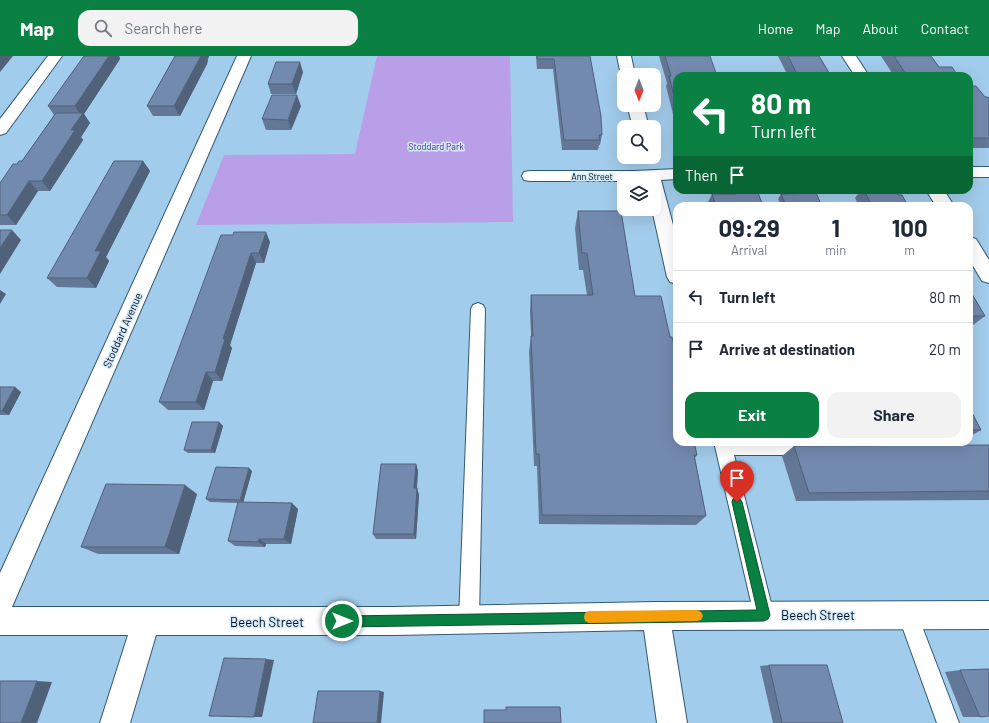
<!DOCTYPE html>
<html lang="en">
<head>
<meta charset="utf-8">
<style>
	body { margin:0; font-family:Barlow,sans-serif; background:#f2f2f3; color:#1f2937; height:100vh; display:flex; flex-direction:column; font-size:15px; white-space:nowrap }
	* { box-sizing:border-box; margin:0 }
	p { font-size:13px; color:#747a83 }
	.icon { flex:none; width:22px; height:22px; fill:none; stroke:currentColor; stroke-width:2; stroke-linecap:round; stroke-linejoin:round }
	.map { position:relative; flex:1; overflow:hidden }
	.sheet { position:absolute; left:673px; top:146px; width:300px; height:244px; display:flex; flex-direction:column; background:#fff; border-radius:12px; box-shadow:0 4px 16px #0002 }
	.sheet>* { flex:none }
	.guide { position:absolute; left:673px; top:16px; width:300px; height:122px; border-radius:12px; box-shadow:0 4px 16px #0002; background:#0b8043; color:#fff; overflow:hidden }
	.needle { width:26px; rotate:180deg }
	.tools { position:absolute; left:617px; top:12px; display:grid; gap:8px }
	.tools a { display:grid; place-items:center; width:44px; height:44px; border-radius:8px; background:#fff; box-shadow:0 4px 16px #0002; font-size:20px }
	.pin { position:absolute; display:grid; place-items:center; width:34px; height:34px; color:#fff; margin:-41px -17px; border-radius:50% 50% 50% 0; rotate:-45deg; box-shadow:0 0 4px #0007 }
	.pin .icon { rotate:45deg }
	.me { position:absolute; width:44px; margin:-22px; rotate:90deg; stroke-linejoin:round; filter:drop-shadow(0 0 3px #0008) }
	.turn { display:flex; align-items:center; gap:14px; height:84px; padding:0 12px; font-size:18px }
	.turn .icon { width:52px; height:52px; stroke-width:2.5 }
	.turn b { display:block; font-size:28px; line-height:34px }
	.then { display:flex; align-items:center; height:38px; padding:0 12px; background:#0003; gap:8px; font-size:15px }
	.eta { display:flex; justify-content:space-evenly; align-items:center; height:68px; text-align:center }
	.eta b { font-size:24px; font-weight:700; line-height:28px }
	.primary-button { display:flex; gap:8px; margin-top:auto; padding:8px 12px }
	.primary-button a { flex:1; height:46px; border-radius:12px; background:#0b8043; color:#fff; font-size:16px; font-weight:700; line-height:46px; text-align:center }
	.primary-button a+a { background:#f2f2f3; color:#1f2937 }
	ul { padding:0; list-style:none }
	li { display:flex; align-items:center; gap:12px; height:52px; padding:0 12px; border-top:1px solid #e0e1e3 }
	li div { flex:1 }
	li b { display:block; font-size:15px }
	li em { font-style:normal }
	header { display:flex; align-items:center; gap:24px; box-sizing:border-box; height:56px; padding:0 20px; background:#0b8043; color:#fff }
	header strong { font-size:19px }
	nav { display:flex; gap:22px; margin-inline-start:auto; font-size:14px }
	.search { width:280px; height:36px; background:#f2f2f3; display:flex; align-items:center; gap:10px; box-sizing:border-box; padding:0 14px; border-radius:12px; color:#747a83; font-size:15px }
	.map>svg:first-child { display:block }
	.green { fill:#b99fe8 }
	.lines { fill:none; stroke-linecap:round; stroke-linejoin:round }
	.service-casing { stroke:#325973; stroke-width:2 }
	.minor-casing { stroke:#325973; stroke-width:2 }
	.service { fill:#fff; fill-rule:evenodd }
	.minor { fill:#fff; fill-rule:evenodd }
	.wall { fill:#637796 }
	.shaded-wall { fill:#50617a }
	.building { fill:#738aaf; stroke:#50617a }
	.route { fill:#0b8043; stroke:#07532c }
	.slow { fill:#f59e0b }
	.labels { text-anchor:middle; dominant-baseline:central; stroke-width:3; stroke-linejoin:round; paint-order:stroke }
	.far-park-label { font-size:9px; fill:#4c217e; stroke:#d5eafa }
	.far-street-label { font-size:9px; fill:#020e19; stroke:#d5eafa }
	.street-label { font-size:11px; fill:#020e19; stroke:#d5eafa }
	.near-street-label { font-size:13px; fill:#020e19; stroke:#d5eafa }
</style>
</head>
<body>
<header>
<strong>Map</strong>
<div class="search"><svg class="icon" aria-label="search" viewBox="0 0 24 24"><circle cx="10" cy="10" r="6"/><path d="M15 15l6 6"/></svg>Search here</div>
<nav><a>Home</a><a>Map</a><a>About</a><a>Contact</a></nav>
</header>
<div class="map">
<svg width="989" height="667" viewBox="0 0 989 667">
	<rect width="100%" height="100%" fill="#a2cceb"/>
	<path class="green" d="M377,0H510L513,166L196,169L224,99L355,98Z"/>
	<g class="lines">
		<g class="service-casing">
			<g id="service">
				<path d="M478,247L483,249L485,253L479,564L476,571L469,574L462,571L459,564L471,253L473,249Z"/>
				<path d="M714,386H820L823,391L820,396L814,399H734L774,559L771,566L764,569L757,566L754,559Z"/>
				<path d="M908,549L915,552L959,667H937L898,559L901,552Z"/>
			</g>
		</g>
		<g class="minor-casing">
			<g id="minor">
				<path d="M48,0H62L6,77L0,79V63Z"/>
				<path d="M237,0H251L12,551H394L656,546L989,545V573L672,574L687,667H657L644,574L394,579H156L130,667H100L128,579H0V517Z"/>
				<path d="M617,0H631L635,19H624L623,22L621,19Z"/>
				<path d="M842,0H856L869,20H855Z"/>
				<path d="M627,49H643L649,71H633Z"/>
				<rect x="969" y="111" width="20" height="10"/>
				<path d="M677,113V123L661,124L677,184V228L670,226L667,221L652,153H654V123H624V125H530L524,124L522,120L524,116L530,115H634Z"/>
				<path d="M926,134H944L954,150H936Z"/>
				<path d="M969,181L976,183L989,204V227L982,225L969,203Z"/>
			</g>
		</g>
		<use href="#service" class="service"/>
		<use href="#minor" class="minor"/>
	</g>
	<g class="wall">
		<path d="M84,0H119L120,3L84,58L90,67L81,81L83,84L50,135H38L16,169H0V127L17,108L22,105L54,59L48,50Z"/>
		<path d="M175,0H209L208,3L207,8L180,60H153L147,50Z"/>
		<path d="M536,0H590L602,79L600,89H599L598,94H562L553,13H537Z"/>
		<path d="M659,0H710L677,20V63L676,58H673L666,30L667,27Z"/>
		<path d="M778,0H819L831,20H788Z"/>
		<path d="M881,0H931L939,11L958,20H894Z"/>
		<path d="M303,16L296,38H271L268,28Z"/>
		<path d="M969,30L985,41L989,42V92H969Z"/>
		<path d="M301,50L291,74H266L262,63Z"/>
		<path d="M143,105L150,115L106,201L109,205L96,232L57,231L47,222Z"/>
		<path d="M733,134H757L763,150H708L707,148L712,138H731Z"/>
		<path d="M861,134H896L898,139L908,150H859L855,142Z"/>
		<path d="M781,138L822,150H781L778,143Z"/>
		<path d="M578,155L635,240L670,281L697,399L695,402L706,460L696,469L539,468L537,410H534L529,296L531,280L530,255L531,239H587L583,214H579L575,172Z"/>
		<path d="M233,179L270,186L264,207H256L230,289L232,292L222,325H213L204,354H168L159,346Z"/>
		<path d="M969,233L985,260L969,272Z"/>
		<path d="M0,331L21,336L9,359H0Z"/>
		<path d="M969,351L981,374L969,381Z"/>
		<path d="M219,366L223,370L215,397H188L184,394Z"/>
		<path d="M989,389V444L796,445L782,400L794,390Z"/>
		<path d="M416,408L418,415L417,432L419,439L416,483H376L373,478Z"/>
		<path d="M252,415L243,447L298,453L291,488H266L265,491L235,490L228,485L238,447L210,446L206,443Z"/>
		<path d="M197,438L179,498H98L81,491Z"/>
		<path d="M769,609L843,667H773L760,610Z"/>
		<path d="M960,614L980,661H963L945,616Z"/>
	</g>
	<g class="shaded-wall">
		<path d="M0,0H13L0,16Z"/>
		<path d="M109,0H119L120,3L84,58L90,67L81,81L83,84L50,135L42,125L71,74L81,59L75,50Z"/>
		<path d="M201,0H209L208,3L207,8L180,60L174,50Z"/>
		<path d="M300,6L303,16L296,38L292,28Z"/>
		<path d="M297,39L301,50L291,74L288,64Z"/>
		<path d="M143,105L150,115L106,201L109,205L96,232L87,222L95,195Z"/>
		<path d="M29,125L38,135L16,169L7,159Z"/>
		<path d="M12,174L21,184L0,218V192Z"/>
		<path d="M266,176L270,186L264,207L259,197Z"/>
		<path d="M251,197L256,207L230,289L232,292L222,325L215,316L223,283Z"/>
		<path d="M0,234L6,238L0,248Z"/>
		<path d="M206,316L213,325L204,354L196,346Z"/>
		<path d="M15,331L21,336L9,359L2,355Z"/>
		<path d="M219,366L223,370L215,397L211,394Z"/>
		<path d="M416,408L418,415L416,439L414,432Z"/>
		<path d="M249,412L252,415L243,447L240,444Z"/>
		<path d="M185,429L197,438L179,498L165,491Z"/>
		<path d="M417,432L419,439L416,483L414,478Z"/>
		<path d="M292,447L298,453L291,488L284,483Z"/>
		<path d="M259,483L266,488L265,491L258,486Z"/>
		<path d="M266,603L274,604L262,661H254Z"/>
		<path d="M37,625L52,626L37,667H21Z"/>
		<path d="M380,635L384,636L381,667H377Z"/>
	</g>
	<g class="building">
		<path d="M84,0H109L75,50H48Z"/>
		<path d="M175,0H201L174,50H147Z"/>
		<path d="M537,0H590L601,60L602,79H599L600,84H564L554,3H537Z"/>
		<path d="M665,0H710L717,20H677V48H676L669,20H671Z"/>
		<path d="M788,0H819L831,20H798Z"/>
		<path d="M894,0H931L939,11H952L958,20H907Z"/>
		<path d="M276,6H300L292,28H268Z"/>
		<path d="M969,30H976L985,41H988L989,42V82H969Z"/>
		<path d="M272,39H297L288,64L262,63Z"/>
		<path d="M56,57H83L71,74H75L42,125H29L7,159H0V127L13,108H17L19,105H22Z"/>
		<path d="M114,105H143L95,195H101L87,222H47Z"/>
		<path d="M735,134H757L763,150H716L712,138H736Z"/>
		<path d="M864,134H896L898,139H902L908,150H872Z"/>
		<path d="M816,137L822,150H786L781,138Z"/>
		<path d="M578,155H621L635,240H661L670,281H672L677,303V386H694L697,399H694L706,460L542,459L539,398H536L531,280H533L531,239H593L587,197H582Z"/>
		<path d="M0,174H12L0,192Z"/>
		<path d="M234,176H266L259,197H251L223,283H225L215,316H206L196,346H159L221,179H233Z"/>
		<path d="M969,233L985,260H969Z"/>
		<path d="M0,331H15L2,355H0Z"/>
		<path d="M969,351L981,374H969Z"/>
		<path d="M192,366H219L211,394H184Z"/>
		<path d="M989,389V435L809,437L794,390Z"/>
		<path d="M381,408H416L414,432H417L414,478H373Z"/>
		<path d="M216,411L249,412L240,444L206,443Z"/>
		<path d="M106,428L185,429L165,491H81Z"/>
		<path d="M238,446L292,447L284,483H259L258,486L228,485Z"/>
		<path d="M224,602L266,603L254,661L209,660Z"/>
		<path d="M769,609H827L843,667H782Z"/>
		<path d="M989,613V660L980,661L960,614Z"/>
		<path d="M0,625H37L21,667H0Z"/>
		<path d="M318,635H380L377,667H313Z"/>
		<path d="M506,651H560L561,667H484V654H506Z"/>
	</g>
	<path class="route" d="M737,442L740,443L742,446L770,559L768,563L764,565L342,571L338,569L337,565L338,561L342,560L757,554L732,446L733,443Z"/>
	<path class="slow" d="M697,554L701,556L703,560L701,564L697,565L589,567L585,565L584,561L585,557L589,555Z"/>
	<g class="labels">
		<g class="far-park-label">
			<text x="436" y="90">Stoddard Park</text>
		</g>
		<g class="far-street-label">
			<text x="592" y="120">Ann Street</text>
		</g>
		<g class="street-label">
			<text transform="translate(122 274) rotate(-66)">Stoddard Avenue</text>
		</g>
		<g class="near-street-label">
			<text x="818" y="559">Beech Street</text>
			<text x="267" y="566">Beech Street</text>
		</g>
	</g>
</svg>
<div class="tools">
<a><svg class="needle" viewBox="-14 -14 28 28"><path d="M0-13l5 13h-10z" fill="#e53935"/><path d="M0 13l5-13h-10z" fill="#747a83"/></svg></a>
<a><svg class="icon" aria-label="search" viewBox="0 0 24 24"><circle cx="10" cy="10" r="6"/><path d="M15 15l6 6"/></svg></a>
<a><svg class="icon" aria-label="layers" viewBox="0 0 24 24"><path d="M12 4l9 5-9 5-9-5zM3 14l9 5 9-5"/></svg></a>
</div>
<div class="pin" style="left:737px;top:446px;background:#d93025"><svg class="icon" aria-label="arrive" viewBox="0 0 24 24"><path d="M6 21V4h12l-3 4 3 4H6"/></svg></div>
<svg class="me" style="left:342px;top:565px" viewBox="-20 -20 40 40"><circle r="17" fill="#0b8043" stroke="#fff" stroke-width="3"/><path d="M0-11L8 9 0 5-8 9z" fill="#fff"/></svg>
<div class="guide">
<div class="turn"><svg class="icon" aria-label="left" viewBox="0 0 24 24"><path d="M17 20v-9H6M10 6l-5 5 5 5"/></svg><div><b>80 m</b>Turn left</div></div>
<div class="then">Then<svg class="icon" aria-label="arrive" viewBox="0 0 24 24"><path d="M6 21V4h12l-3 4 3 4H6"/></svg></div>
</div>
<section class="sheet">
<div class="eta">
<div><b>09:29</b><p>Arrival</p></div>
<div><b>1</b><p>min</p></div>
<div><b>100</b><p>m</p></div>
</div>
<ul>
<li><svg class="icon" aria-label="left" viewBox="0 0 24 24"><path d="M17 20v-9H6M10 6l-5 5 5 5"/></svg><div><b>Turn left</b></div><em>80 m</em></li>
<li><svg class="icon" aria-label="arrive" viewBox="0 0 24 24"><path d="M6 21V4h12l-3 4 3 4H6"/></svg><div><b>Arrive at destination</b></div><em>20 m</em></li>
</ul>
<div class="primary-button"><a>Exit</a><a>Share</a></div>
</section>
</div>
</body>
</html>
